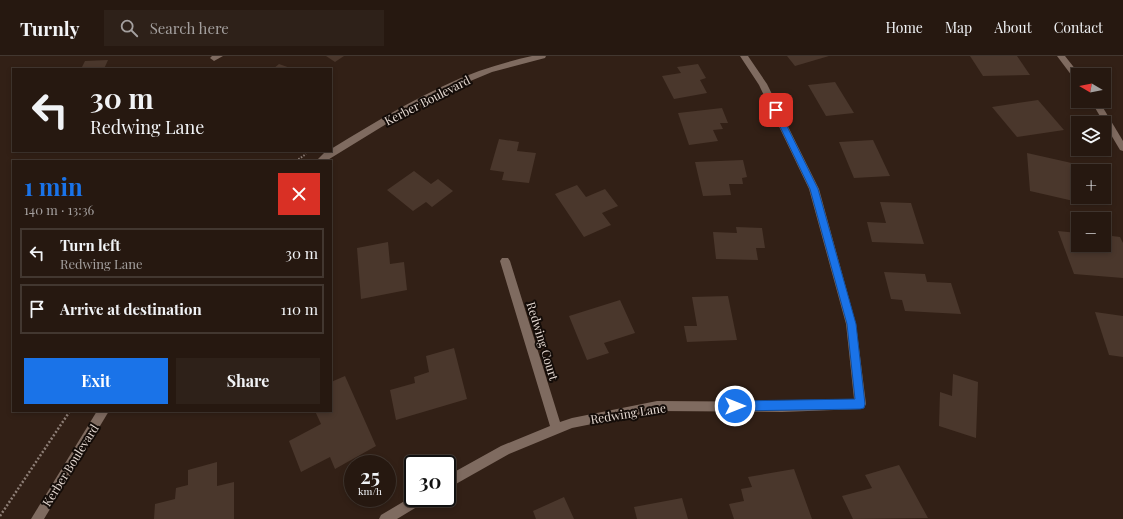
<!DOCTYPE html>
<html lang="en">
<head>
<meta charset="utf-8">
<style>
	body { margin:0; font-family:"Playfair Display",serif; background:#2e2119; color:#f1f3f6; height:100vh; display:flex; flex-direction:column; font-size:15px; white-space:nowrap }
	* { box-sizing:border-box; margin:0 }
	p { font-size:13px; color:#a4a09f }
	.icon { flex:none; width:22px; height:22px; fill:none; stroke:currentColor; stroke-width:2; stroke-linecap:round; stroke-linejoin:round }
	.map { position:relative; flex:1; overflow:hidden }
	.drawer { position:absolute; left:12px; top:104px; width:320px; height:252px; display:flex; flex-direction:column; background:#261810; border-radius:0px; box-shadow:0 2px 6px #0003,0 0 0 1px #423730 }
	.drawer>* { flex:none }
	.hud { position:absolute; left:12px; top:12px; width:320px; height:84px; border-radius:0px; box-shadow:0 2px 6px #0003,0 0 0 1px #423730; background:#261810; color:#f1f3f6; overflow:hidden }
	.needle { width:26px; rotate:280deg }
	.tools { position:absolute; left:1071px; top:12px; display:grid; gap:8px }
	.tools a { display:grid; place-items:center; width:40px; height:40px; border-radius:0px; background:#261810; box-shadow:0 2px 6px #0003,0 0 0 1px #423730; font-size:20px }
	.speed { position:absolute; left:344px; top:399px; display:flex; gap:8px; font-size:20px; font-weight:700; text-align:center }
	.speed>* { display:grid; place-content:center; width:52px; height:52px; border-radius:50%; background:#261810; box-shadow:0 2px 6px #0003,0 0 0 1px #423730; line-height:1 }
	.speed small { font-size:10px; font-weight:400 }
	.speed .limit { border:2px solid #111; border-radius:6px; background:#fff; color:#111 }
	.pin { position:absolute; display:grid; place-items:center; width:34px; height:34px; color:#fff; margin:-17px; border-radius:8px; box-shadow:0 2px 6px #0006 }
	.me { position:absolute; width:44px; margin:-22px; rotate:90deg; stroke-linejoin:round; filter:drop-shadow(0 0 3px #0008) }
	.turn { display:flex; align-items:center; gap:14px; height:84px; padding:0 12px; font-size:18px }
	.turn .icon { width:52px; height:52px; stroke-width:2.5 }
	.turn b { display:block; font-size:28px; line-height:34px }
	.round { display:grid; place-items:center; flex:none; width:42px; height:42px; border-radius:0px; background:#2e2119 }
	.overview { display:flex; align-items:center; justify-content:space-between; height:68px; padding:0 12px }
	h1 { font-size:24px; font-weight:700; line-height:30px; color:#1a73e8 }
	.primary-button { display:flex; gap:8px; margin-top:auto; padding:8px 12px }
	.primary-button a { flex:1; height:46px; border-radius:0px; background:#1a73e8; color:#fff; font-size:16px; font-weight:700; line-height:46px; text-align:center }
	.primary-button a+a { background:#2e2119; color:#f1f3f6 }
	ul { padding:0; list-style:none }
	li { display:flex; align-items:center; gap:12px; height:50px; margin:0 8px 6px; padding:0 4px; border:2px solid #423730; border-radius:0px }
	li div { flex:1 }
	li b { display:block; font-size:15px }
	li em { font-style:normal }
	header { display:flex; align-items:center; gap:24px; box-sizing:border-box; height:56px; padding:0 20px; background:#261810; border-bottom:1px solid #423730 }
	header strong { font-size:19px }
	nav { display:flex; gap:22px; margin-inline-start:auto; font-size:14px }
	.search { width:280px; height:36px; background:#2e2119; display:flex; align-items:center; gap:10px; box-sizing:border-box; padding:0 14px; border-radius:0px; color:#a4a09f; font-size:15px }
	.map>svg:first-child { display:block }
	.building { fill:#4a372c }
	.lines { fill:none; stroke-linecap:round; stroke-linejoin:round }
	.path-far1 { stroke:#8e7f77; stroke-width:2; stroke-dasharray:1.5 1.5; stroke-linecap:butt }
	.path { stroke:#8e7f77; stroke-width:2.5; stroke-dasharray:2 2; stroke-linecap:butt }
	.minor { fill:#7f6b60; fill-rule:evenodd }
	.route { fill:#1a73e8; stroke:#114b97 }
	.labels { text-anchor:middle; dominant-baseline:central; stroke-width:4; stroke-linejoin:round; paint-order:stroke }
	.street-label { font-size:12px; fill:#e5d9d2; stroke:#140c08 }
</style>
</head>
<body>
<header>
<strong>Turnly</strong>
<div class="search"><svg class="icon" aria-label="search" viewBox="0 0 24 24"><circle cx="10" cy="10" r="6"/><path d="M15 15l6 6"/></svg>Search here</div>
<nav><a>Home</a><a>Map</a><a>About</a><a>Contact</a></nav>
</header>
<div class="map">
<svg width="1123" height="463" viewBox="0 0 1123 463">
	<rect width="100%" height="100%" fill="#322016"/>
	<g class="building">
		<path d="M326,0H344L335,6Z"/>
		<path d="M787,0H829L795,10Z"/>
		<path d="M970,0H1017L1030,19L983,20Z"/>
		<path d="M108,4L104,13H81L85,5Z"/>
		<path d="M279,8L293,13H273Z"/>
		<path d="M698,8L706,22L700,24L707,37L674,43L662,20L681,17L677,11Z"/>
		<path d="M835,26L854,57L826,60L808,29Z"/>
		<path d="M1038,44L1064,74L1017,81L992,51Z"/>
		<path d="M722,52L728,67H720L723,73L713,74L718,85L689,89L678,57Z"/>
		<path d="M499,83L519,86L517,95L536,97L529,127L502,124L504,116L490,114Z"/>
		<path d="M873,84L890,120L854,122L839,86Z"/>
		<path d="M1027,97L1085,110L1086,115H1078V141H1090L1091,149L1030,135Z"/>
		<path d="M743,104L747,121L742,122L743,128H729L731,139L703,140L695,106Z"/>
		<path d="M414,115L431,128L438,123L453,135L432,151L426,146L413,155L387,134Z"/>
		<path d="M577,129L586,141L605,133L618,150L602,157L611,169L584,181L555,138Z"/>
		<path d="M880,146L911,147L924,188L872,186L867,166L886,167Z"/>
		<path d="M736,171L762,172L765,192H756L758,204L716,203L713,176L737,177Z"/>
		<path d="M1058,175L1078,177V189H1104V179L1120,181L1123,187V222L1074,218Z"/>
		<path d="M388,186L390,208L404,206L407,234L361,243L357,192Z"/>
		<path d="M884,216L925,218L927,226L951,227L961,258L905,255L902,244L891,243Z"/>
		<path d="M728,240L737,284L687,286L684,270H697L692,241Z"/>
		<path d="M620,244L635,277L604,287L609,297L587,304L569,260Z"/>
		<path d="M1095,256L1123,260V301L1109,299Z"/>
		<path d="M454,292L467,343L396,364L390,334L415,327L414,321L429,316L426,300Z"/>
		<path d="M953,318L978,326L976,382L939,370L940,336L952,340Z"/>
		<path d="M345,320L376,390L335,413L330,401L301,416L289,385L321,368L315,355H331V326Z"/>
		<path d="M217,406V430L234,426V463H154L155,448L175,443L176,432L188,429V414Z"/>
		<path d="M899,409L928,462L853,463L842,440L872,432L865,419Z"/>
		<path d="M794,413L812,463H734L729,448L744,445L741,433L752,431L748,421Z"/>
		<path d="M564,441L574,463H536L533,455Z"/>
		<path d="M682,442L688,463H637L634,451Z"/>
	</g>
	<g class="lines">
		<path class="path-far1" d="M296,105L306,98"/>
		<path class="path" d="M0,460L70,355"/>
		<g class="minor">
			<path d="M212,0H223L214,5L210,2Z"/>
			<path d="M532,0H546L545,2L492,16L456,31L401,59L326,105H316L324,97L331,95V93C379,64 427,34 479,15C497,9 514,4 532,0Z"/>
			<path d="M740,0H748L767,28L819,133L856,268L866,348L864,352L860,353L782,356L657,355L572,372L509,398L447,433V420L501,390L550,370L500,205L502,202H508L510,205L560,366L572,362L657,345L782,346L854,343L846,268L809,133L759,29Z"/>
			<path d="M1057,0H1065L1080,19H1078V25L1075,24Z"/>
			<path d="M1091,45H1099L1123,85V95L1120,94Z"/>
			<path d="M97,355H109L44,463H31Z"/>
			<path d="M413,440V442H427L425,446L397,463H379L381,459Z"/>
		</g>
	</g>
	<path class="route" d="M773,52H776L779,54L818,133L856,268L865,348L864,352L860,353L735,355L731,354L730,350L731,347L735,345L855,343L847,268L810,133L772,54Z"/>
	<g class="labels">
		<g class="street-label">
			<text transform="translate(427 44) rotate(-27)">Kerber Boulevard</text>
			<text transform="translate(543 285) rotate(73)">Redwing Court</text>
			<text transform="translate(628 357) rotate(-9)">Redwing Lane</text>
			<text transform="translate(70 409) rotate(-58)">Kerber Boulevard</text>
		</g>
	</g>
</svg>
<div class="tools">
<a><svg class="needle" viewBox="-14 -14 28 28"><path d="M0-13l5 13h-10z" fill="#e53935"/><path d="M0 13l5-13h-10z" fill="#a4a09f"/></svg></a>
<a><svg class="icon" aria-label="layers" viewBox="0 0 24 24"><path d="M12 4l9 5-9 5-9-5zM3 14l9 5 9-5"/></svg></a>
<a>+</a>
<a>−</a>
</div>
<div class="speed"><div>25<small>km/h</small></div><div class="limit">30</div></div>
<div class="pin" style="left:776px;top:54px;background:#d93025"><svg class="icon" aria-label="arrive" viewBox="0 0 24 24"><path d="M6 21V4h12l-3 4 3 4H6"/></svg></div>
<svg class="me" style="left:735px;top:350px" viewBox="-20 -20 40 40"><circle r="17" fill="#1a73e8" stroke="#fff" stroke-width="3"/><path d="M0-11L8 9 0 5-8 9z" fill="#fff"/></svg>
<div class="hud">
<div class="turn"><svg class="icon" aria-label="left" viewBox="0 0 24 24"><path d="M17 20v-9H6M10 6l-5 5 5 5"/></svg><div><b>30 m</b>Redwing Lane</div></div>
</div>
<section class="drawer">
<div class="overview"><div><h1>1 min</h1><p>140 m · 13:36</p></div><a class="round" style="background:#d93025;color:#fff"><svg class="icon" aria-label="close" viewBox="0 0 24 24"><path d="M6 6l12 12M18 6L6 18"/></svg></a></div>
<ul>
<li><svg class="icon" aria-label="left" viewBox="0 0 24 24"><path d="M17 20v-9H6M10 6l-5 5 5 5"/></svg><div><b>Turn left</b><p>Redwing Lane</p></div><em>30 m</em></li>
<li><svg class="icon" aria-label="arrive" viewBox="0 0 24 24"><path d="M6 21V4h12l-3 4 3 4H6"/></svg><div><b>Arrive at destination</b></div><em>110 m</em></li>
</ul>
<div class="primary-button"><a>Exit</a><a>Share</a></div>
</section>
</div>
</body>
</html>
